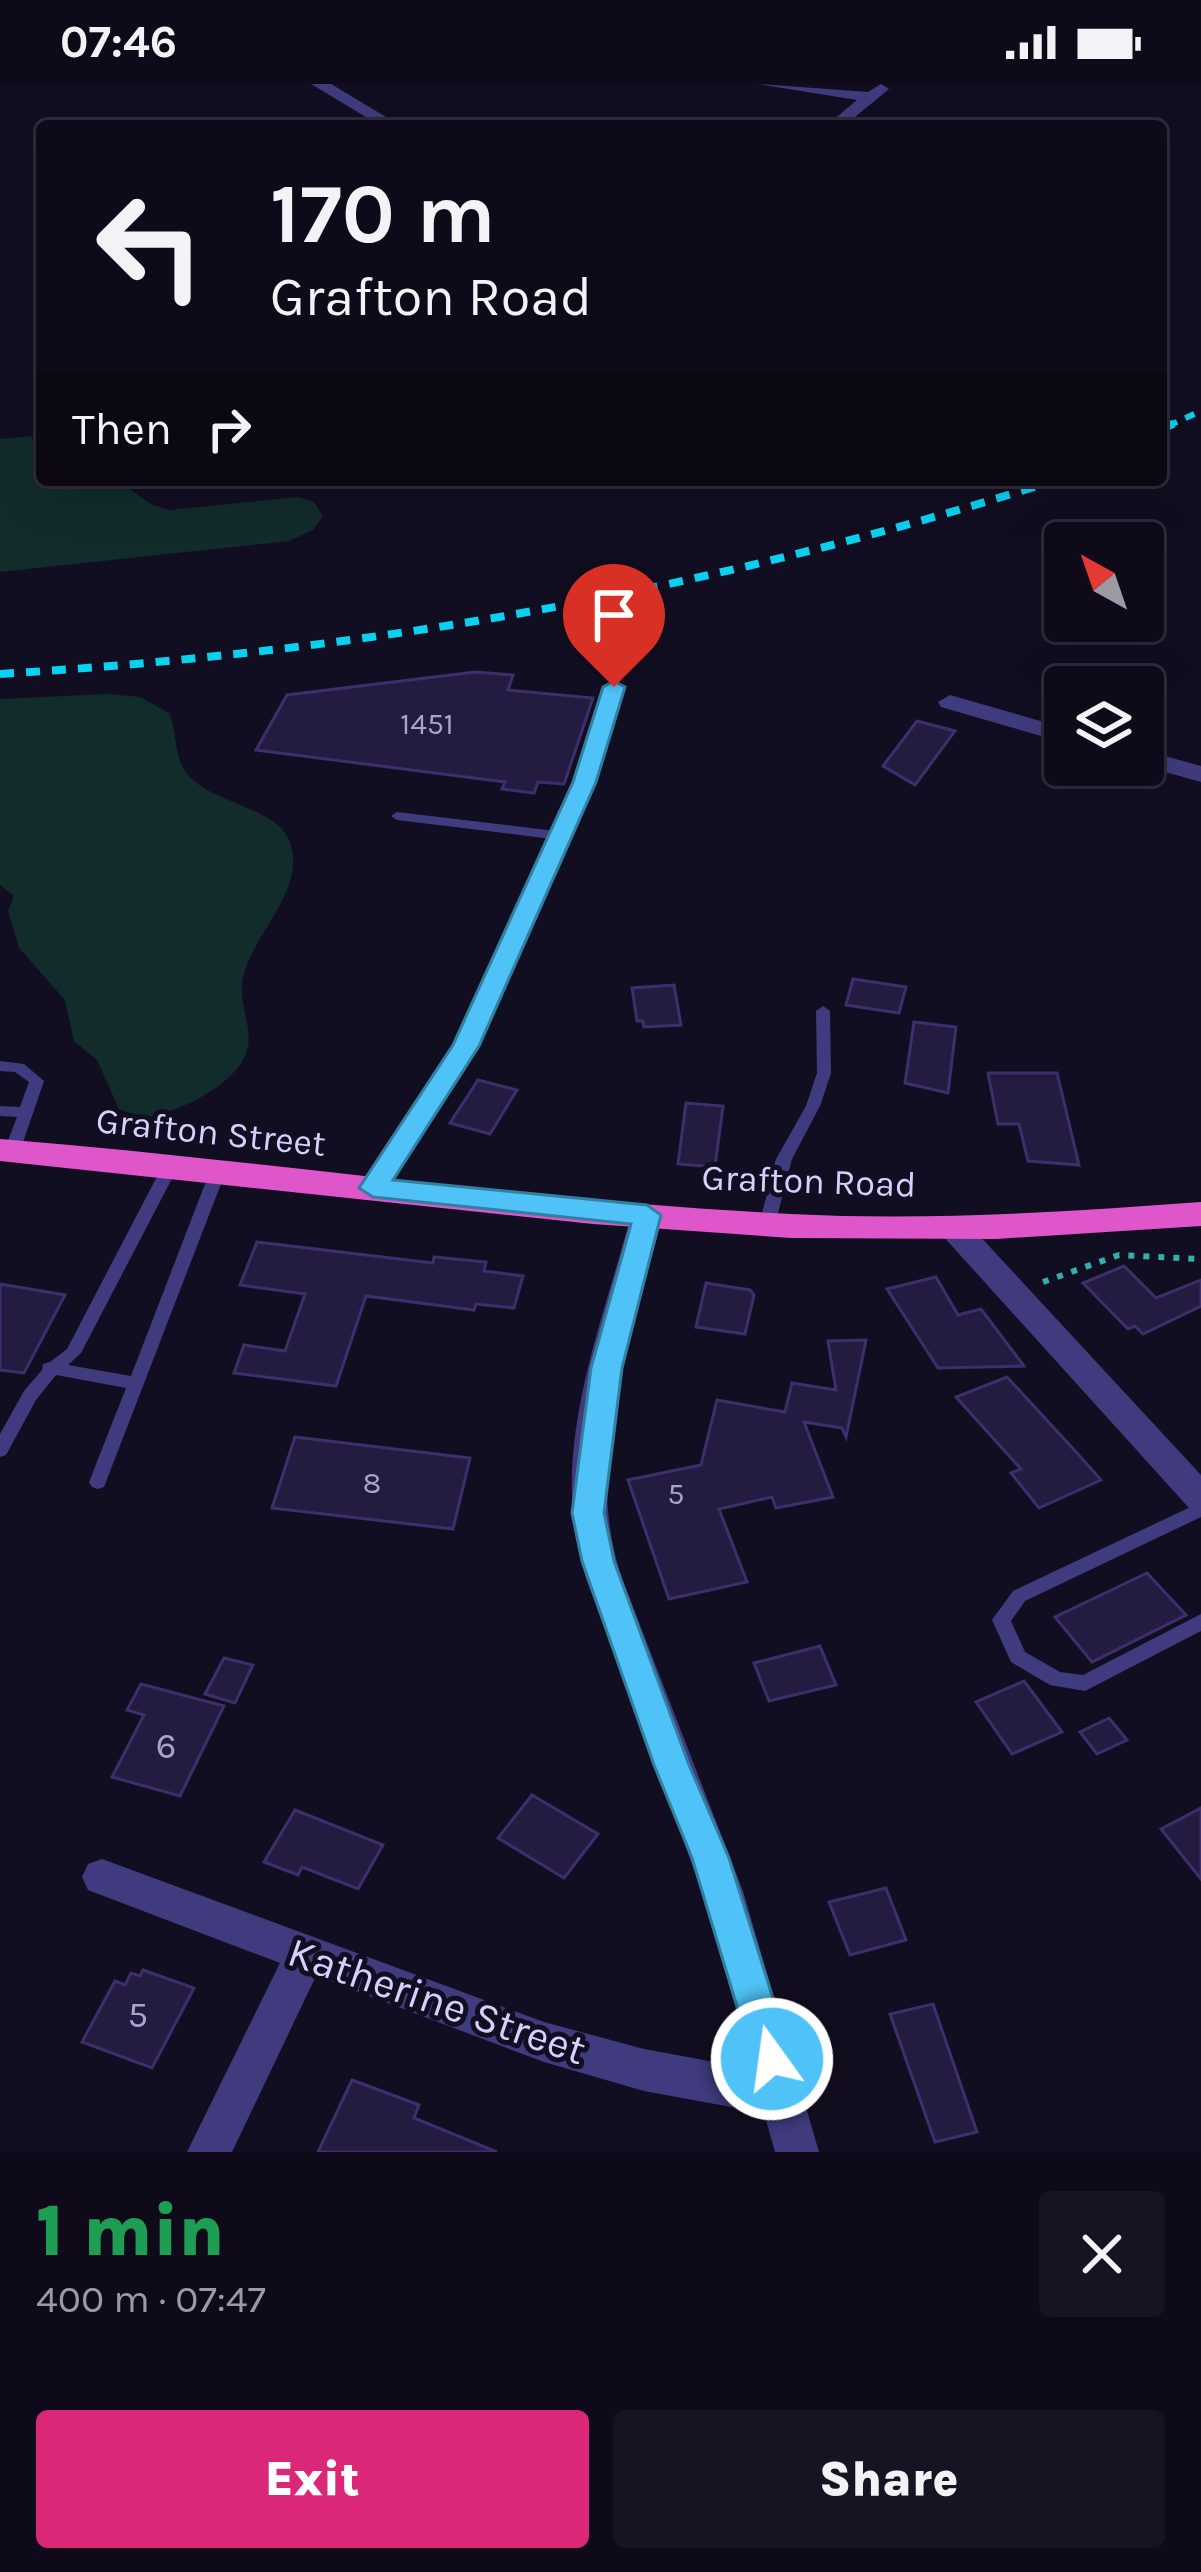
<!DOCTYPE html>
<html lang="en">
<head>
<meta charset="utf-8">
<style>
	body { margin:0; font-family:Karla,sans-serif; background:#171322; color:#f1f3f6; height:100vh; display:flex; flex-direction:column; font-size:45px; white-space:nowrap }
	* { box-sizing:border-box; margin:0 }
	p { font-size:39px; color:#9b9aa2 }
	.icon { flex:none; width:66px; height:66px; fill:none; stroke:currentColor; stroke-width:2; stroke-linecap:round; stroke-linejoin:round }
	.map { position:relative; height:2068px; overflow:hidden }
	.panel { display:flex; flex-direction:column; background:#0e0a19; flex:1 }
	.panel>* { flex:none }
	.banner { position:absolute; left:36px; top:36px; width:1131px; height:366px; border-radius:12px; box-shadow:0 12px 48px #0002,0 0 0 3px #2e2b38; background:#0e0a19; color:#f1f3f6; overflow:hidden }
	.needle { width:78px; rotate:320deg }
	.controls { position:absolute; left:1044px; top:438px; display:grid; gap:24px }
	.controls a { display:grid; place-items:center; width:120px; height:120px; border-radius:12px; background:#0e0a19; box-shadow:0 12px 48px #0002,0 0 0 3px #2e2b38; font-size:60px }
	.pin { position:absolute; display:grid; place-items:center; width:102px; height:102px; color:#fff; margin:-123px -51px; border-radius:50% 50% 50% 0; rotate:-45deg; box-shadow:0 0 12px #0007 }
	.pin .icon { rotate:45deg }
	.me { position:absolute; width:132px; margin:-66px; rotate:346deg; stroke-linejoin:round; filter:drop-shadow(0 0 9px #0008) }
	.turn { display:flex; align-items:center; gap:42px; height:252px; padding:0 36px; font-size:54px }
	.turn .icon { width:156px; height:156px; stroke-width:2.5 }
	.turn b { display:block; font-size:84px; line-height:102px }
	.then { display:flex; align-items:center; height:114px; padding:0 36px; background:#0003; gap:24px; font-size:45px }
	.round { display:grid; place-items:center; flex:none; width:126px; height:126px; border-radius:12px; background:#171322 }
	.headline { display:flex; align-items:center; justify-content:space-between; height:204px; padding:0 36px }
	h1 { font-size:72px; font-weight:800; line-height:90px; color:#1e9e55 }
	.button { display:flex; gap:24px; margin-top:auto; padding:24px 36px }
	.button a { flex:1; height:138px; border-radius:12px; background:#db2777; color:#fff; font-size:48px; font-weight:800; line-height:138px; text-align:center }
	.button a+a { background:#171322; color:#f1f3f6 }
	.status { display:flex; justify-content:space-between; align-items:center; height:84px; padding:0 60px; background:#0e0a19; direction:ltr }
	.status svg { height:33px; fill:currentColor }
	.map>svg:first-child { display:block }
	.green { fill:#122b2b }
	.building { fill:#241b41; stroke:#3d2e6c; stroke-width:3 }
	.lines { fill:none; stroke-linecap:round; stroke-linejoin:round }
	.path { stroke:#33aeab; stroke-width:6; stroke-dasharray:6 9; stroke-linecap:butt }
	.service { fill:#403b7e; fill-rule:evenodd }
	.minor { fill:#403b7e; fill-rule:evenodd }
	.tertiary { fill:#403b7e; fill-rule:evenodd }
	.trunk { fill:#de56ca; fill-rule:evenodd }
	.rail-far1 { stroke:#0ad1f0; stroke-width:6; stroke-dasharray:10 9; stroke-linecap:butt }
	.rail { stroke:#0ad1f0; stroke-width:8; stroke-dasharray:14 12; stroke-linecap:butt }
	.route { fill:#4fc3f7; stroke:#337fa1; stroke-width:3 }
	.labels { text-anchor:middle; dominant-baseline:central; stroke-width:10; stroke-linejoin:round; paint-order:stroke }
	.number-label { font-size:30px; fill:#aaa3ce }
	.street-label { font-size:36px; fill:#d7d0fd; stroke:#120e21 }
	.near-number-label { font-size:36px; fill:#aaa3ce }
	.near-street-label { font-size:42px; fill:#d7d0fd; stroke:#120e21 }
</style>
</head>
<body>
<div class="status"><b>07:46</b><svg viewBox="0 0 49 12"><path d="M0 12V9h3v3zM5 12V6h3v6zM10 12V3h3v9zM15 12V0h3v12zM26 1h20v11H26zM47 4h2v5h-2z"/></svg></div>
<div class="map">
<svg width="1201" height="2068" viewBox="0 0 1201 2068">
	<rect width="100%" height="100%" fill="#120e21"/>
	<g class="green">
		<path d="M31,352L42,377V396H116L153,421L169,426L298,413L314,418L323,432L313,446L289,457L0,488V355Z"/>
		<path d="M108,610L140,613L169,629C178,649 173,674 188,691C212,719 275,724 288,754C312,805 246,854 242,901C240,930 260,955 239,982C220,1008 175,1029 143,1034L119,1025L97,976L74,957L65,916L19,864L8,827L14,812L0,801V615Z"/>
	</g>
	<g class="building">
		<path d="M475,588L513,591L508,606L593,614L564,700L538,698L534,709L502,705L505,698L256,666L287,611Z"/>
		<path d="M917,637L955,647L915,701L883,682Z"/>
		<path d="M853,895L906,903L899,929L846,921Z"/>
		<path d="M674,901L681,941L644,943L643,937H637L632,904Z"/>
		<path d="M914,938L956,943L948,1009L905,999Z"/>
		<path d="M988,989H1057L1079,1081L1028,1077L1019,1040H998Z"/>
		<path d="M478,996L517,1006L490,1050L450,1039Z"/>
		<path d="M686,1019L723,1022L715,1083L678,1080Z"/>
		<path d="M257,1158L433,1179L434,1173L486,1178L484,1187L523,1192L514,1224L476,1220L474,1226L366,1212L336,1302L234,1289L244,1261L285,1267L305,1210L240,1201Z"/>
		<path d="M1124,1182L1156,1214L1201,1196V1222L1143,1250L1135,1242L1128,1245L1083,1199Z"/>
		<path d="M936,1193L958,1231L981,1225L1024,1282L938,1284L887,1205Z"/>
		<path d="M706,1199L750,1206L754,1211L745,1250L696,1243Z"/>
		<path d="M0,1200L65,1211L24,1289L0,1286Z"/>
		<path d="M866,1256L846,1353L842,1344L804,1338L833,1413L776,1424L772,1413L719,1425L747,1498L669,1515L628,1396L701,1381L717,1316L785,1328L792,1299L836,1306L828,1257Z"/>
		<path d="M1007,1293L1077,1369L1101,1396L1039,1424L1011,1389L1021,1385L956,1313Z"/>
		<path d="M295,1353L470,1374L453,1445L272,1424Z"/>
		<path d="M1147,1489L1186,1531L1092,1578L1055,1533Z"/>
		<path d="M820,1562L836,1601L769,1617L754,1579Z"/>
		<path d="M224,1574L253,1581L235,1619L205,1610Z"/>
		<path d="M1024,1597L1062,1648L1012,1670L976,1618Z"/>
		<path d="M141,1600L224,1622L180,1712L112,1693L144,1631L127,1626Z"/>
		<path d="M1109,1634L1127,1656L1097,1670L1080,1648Z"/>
		<path d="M532,1711L598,1750L564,1794L498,1754Z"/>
		<path d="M1201,1724V1795L1161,1745Z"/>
		<path d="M295,1726L383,1761L358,1805L302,1783L298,1791L264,1778Z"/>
		<path d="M886,1804L906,1856L850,1871L829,1818Z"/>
		<path d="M143,1886L194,1904L152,1984L82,1958L115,1897L125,1901L131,1889L140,1892Z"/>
		<path d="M933,1920L977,2048L935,2058L890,1930Z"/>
		<path d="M352,1996L419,2021L414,2034L497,2068H318Z"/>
	</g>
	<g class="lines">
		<path class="path" d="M1043,1198L1119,1171L1201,1175"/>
		<g class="service">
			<path d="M614,599L620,603L590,698L473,961L378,1108H368L365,1104L368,1100L459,961L552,755L397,736L391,732L397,728L555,747L578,698L608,603Z"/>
			<path d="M823,922L830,927L831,989L820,1022L792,1075L775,1141L767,1147L759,1141L776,1075L806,1022L817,989L816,927Z"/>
			<path d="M0,977L24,980L44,997L20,1067L12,1072L4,1067L17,1033L0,1032V1022L20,1023L29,998L15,988L0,987Z"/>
			<path d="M170,1078L178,1083L81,1269L68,1281L131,1292L210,1087L218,1082L223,1083L226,1087L104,1403L98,1405L92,1403L89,1398L126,1304L56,1291L36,1316L6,1371L0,1373V1350L24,1307L42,1286L43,1280L50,1278L67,1265L162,1083Z"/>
			<path d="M1201,1418V1433L1025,1517L1011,1537L1025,1568L1060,1588L1083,1591L1201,1530V1547L1085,1607L1050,1601L1011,1578L992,1536L1013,1507Z"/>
		</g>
		<g class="minor">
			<path d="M311,0H331L401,42H381Z"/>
			<path d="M757,0L868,8L881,0L889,5L844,42H826L857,16Z"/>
			<path d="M950,611L1065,644V659L941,623L938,618Z"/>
			<path d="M1143,666L1201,682V698L1140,681Z"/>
			<path d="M647,1120L658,1123L663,1131C633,1250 580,1376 623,1497L743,1807L819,2068H775L764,2029L644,2007L544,1978L316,1892L232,2068H187L280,1879L88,1806L82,1793L88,1780L102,1775L544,1938L644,1965L753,1985L702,1807L587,1497C545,1375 600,1249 631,1131L636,1123Z"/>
		</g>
		<path class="tertiary" d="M953,1132L964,1135L1201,1391V1428L1189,1424L942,1151L937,1143L942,1135Z"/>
		<path class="trunk" d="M0,1055C264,1076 526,1117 791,1130C928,1137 1064,1128 1201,1118V1142L996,1155L791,1154L593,1140L0,1077Z"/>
		<path class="rail-far1" d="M1168,342L1201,327"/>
		<g class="rail">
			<path d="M1161,345L1175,339"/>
			<path d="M0,590C372,567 701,509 1056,396"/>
		</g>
	</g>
	<path class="route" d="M614,597L625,603L596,698L479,962L393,1096L647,1121L661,1131L622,1284L604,1429L614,1477L689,1681L729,1774L792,1975L786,1988L772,1994L758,1988L753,1975L692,1774L654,1681L582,1477L572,1429L591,1284L631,1140L373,1113L359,1104L453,961L573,698L603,603Z"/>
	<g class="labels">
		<g class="number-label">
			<text x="427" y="640">1451</text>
			<text x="372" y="1399">8</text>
			<text x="676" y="1410">5</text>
		</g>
		<g class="street-label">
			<text transform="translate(211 1048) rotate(6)">Grafton Street</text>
			<text transform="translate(809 1097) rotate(2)">Grafton Road</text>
		</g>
		<g class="near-number-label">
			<text x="166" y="1662">6</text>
			<text x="138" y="1931">5</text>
		</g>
		<g class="near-street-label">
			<text transform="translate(437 1917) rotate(19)">Katherine Street</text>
		</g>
	</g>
</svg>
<div class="controls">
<a><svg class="needle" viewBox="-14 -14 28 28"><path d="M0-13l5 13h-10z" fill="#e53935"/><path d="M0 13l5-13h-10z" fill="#9b9aa2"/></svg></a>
<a><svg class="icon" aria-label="layers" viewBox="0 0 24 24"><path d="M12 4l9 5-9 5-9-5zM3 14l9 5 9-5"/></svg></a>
</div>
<div class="pin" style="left:614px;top:603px;background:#d93025"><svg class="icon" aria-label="arrive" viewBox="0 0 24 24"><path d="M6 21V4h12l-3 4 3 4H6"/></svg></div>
<svg class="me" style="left:772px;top:1975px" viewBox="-20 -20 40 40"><circle r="17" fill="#4fc3f7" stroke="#fff" stroke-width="3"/><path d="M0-11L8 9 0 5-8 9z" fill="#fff"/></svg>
<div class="banner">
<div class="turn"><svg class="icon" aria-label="left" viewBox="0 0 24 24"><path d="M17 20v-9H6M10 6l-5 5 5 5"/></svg><div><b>170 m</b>Grafton Road</div></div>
<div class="then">Then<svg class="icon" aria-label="right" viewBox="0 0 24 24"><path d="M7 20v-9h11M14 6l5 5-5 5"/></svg></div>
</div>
</div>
<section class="panel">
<div class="headline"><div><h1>1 min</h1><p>400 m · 07:47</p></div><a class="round"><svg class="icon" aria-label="close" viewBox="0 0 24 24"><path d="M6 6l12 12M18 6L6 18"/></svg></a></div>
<div class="button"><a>Exit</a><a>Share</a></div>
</section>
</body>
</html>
